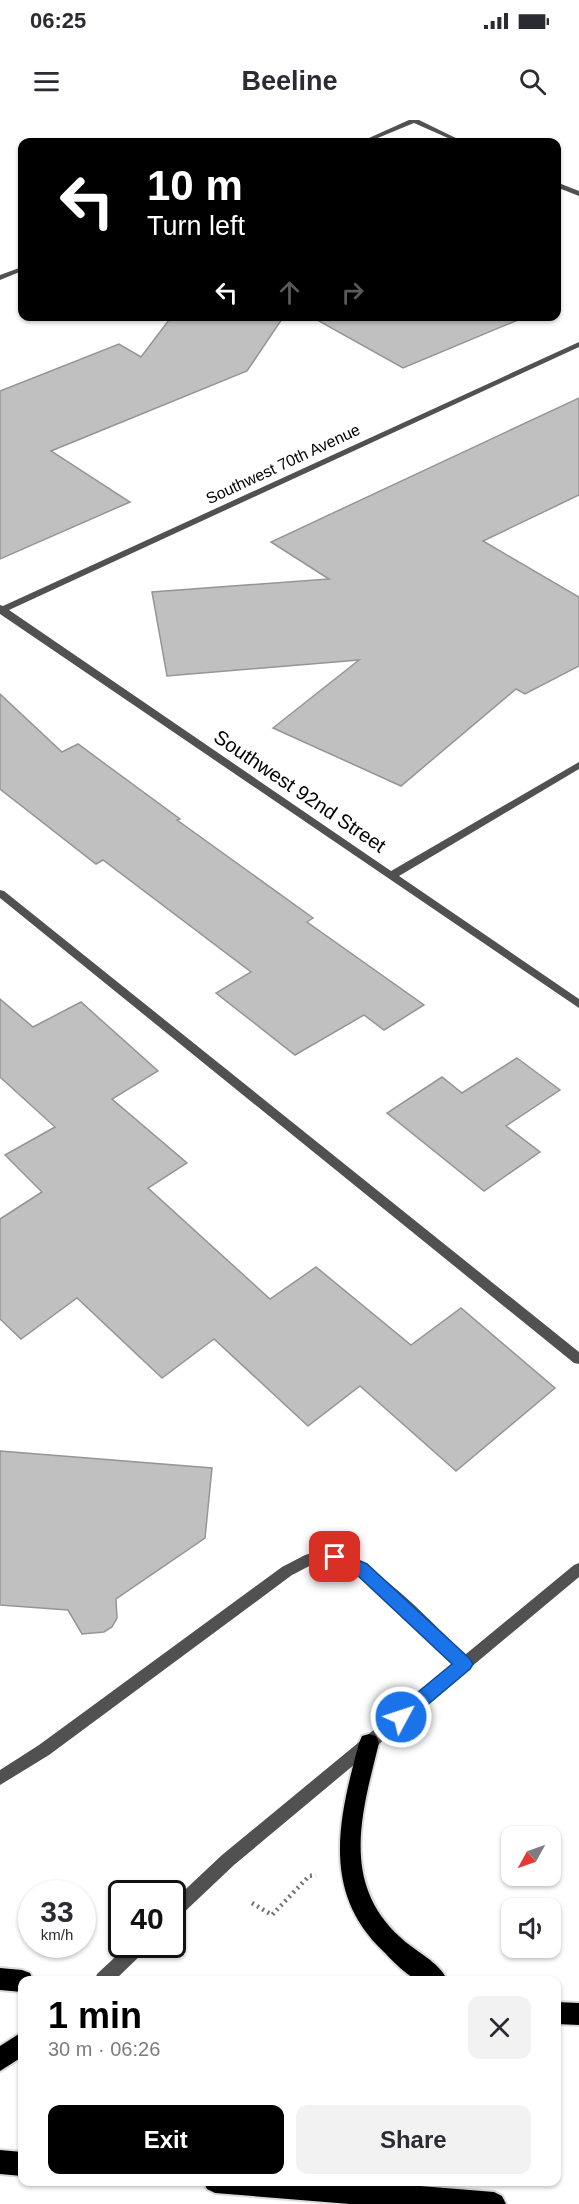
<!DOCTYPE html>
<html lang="en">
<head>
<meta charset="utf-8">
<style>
	body { margin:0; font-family:Helvetica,sans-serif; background:#f2f2f3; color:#2b2b33; height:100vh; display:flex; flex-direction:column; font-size:22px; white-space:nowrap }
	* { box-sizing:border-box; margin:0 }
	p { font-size:20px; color:#7c7c81 }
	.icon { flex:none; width:33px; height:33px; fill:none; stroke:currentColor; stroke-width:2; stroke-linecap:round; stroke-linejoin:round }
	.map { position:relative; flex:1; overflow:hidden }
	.side { position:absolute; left:18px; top:1856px; width:543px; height:210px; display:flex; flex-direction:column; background:#fff; border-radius:12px; box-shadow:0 2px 4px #0004 }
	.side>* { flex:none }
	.guide { position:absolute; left:18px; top:18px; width:543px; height:183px; border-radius:12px; box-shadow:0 2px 4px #0004; background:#000; color:#fff; overflow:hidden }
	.needle { width:39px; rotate:230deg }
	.controls { position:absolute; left:501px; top:1706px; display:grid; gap:12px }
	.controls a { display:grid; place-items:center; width:60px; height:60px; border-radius:12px; background:#fff; box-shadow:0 2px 4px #0004; font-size:30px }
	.speed { position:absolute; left:18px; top:1760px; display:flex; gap:12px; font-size:30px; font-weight:700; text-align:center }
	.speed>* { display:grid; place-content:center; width:78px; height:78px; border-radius:50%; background:#fff; box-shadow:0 2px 4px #0004; line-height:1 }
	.speed small { font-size:15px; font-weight:400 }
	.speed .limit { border:3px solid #111; border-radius:9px; background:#fff; color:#111 }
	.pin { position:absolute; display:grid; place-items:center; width:51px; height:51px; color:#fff; margin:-26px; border-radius:12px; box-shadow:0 3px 9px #0006 }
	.me { position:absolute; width:66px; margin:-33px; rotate:50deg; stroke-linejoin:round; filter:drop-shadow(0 0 4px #0008) }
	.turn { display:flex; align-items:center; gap:21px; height:126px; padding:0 30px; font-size:27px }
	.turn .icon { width:78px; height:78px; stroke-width:2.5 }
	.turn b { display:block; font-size:42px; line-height:51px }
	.lanes { display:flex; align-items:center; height:57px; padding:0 30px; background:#0003; justify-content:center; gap:30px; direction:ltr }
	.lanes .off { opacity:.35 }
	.round { display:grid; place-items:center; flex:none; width:63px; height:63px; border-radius:12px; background:#f2f2f3 }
	.overview { display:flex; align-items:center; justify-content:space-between; height:102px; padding:0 30px }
	h1 { font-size:36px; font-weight:700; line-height:45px; color:#000 }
	.button { display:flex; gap:12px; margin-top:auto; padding:12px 30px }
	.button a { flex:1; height:69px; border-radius:12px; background:#000; color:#fff; font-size:24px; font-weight:700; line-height:69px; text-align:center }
	.button a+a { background:#f2f2f3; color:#2b2b33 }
	.status { display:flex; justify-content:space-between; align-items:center; height:42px; padding:0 30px; background:#fff; direction:ltr }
	.status svg { height:16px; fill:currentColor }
	header { display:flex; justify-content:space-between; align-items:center; height:78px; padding:0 30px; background:#fff; font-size:27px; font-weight:700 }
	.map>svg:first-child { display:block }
	.building { fill:#c0c0c0; stroke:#959595; stroke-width:1.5 }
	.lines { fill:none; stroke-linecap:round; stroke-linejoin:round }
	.trunk-casing { stroke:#dbdbdb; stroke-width:4 }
	.path { stroke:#737373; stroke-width:4.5; stroke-dasharray:2 4; stroke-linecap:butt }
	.service { fill:#515151; fill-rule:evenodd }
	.minor { fill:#515151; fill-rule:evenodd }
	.tertiary { fill:#515151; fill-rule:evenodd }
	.trunk { fill:#000; fill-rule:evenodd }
	.route { fill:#1a73e8; stroke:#114b97; stroke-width:1.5 }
	.labels { text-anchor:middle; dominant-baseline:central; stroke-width:4.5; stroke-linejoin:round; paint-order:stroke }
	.far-street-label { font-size:16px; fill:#000; stroke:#fff }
	.street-label { font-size:20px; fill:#000; stroke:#fff }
</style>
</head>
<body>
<div class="status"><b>06:25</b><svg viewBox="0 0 49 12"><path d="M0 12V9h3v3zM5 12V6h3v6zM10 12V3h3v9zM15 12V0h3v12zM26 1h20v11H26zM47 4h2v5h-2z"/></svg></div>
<header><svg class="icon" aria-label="menu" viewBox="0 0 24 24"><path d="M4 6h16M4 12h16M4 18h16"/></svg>Beeline<svg class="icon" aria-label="search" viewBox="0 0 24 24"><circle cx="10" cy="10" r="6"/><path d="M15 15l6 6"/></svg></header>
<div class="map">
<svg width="579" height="2084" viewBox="0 0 579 2084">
	<rect width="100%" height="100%" fill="#fff"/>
	<g class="building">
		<path d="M172,196H284L247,251L51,331L130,382L0,439V271L119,224L141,237Z"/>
		<path d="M310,196H525V197L403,248Z"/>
		<path d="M579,278V375L483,421L579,477V546L525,574L516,569L401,666L273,608L359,540L167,556L152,472L329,459L271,422Z"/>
		<path d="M0,574L62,632L78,624L180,699L177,700L313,798L307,802L424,885L384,910L364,895L295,935L216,873L251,852L103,740L96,744L0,669Z"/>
		<path d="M0,879L33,907L81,882L158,951L112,979L187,1043L148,1068L270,1179L316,1147L411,1225L461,1188L555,1268L456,1351L360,1266L308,1306L214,1219L162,1258L77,1178L21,1219L0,1199V1099L42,1072L5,1035L55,1007L0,957Z"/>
		<path d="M517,938L560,970L506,1006L540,1032L484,1071L387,993L442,957L462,973Z"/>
		<path d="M0,1331L212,1348L205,1418L116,1479L117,1498L112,1507L104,1512L82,1514L68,1490L0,1485Z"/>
	</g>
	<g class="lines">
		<g class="trunk-casing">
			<g id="trunk">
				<path d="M369,1614L376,1616L379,1623C362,1692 340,1762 400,1817C414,1831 440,1842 447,1860C438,1860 428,1862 420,1860C408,1858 392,1840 384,1832C320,1772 339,1698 359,1623L362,1616Z"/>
				<path d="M0,1848L22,1850L30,1853L33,1860H22V1872L0,1870Z"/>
				<path d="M556,1882L579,1883V1905L556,1904Z"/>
				<path d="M22,1912V1937L0,1951V1926Z"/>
				<path d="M0,2030L22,2032V2056L0,2054Z"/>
				<path d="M203,2061H359L494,2072L502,2076L506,2084H350L215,2073L207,2069Z"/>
			</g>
		</g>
		<path class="path" d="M252,1783L272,1795L309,1756L316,1755"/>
		<path class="service" d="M322,1430C367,1429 438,1509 469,1539L471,1544L469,1549L464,1550L459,1549C434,1524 362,1447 331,1442C317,1440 304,1449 292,1455L49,1635L0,1665V1650L39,1625L282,1447L305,1435Z"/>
		<g class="minor">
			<path d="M409,0H419L464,22H457L414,3L368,22H360Z"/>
			<path d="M556,62L579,71V76L556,67Z"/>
			<path d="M22,147V151L0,160V155Z"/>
			<path d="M579,222V227L9,490L391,751L579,642V649L399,756L579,879V888L0,494V485L3,486Z"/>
			<path d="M0,770L4,771L579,1232V1244L574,1243L0,778Z"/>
		</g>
		<g class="tertiary">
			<path d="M579,1443V1457L234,1745L178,1798L172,1800V1782L222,1735L574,1445Z"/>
			<path d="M129,1824H148L146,1830L115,1860H95L97,1854Z"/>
		</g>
		<use href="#trunk" class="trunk"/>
	</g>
	<path class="route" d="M335,1430L367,1444L470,1539L473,1544L470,1549L407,1602L401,1604L395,1602L392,1597L395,1591L452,1544L356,1454L329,1442L327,1437L329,1432Z"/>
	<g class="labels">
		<g class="far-street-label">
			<text transform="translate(283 344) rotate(-25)">Southwest 70th Avenue</text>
		</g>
		<g class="street-label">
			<text transform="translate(300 671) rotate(34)">Southwest 92nd Street</text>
		</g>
	</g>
</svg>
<div class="controls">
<a><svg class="needle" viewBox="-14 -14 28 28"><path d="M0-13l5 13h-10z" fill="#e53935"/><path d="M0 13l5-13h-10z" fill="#7c7c81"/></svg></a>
<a><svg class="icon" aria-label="sound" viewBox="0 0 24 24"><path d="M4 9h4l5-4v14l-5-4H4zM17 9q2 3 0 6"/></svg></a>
</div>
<div class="speed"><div>33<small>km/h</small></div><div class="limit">40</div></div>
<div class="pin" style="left:335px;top:1437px;background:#d93025"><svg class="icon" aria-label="arrive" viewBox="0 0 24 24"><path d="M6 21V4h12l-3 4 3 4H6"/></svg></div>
<svg class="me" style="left:401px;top:1597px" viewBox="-20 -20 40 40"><circle r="17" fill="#1a73e8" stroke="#fff" stroke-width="3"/><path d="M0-11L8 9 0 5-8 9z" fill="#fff"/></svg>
<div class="guide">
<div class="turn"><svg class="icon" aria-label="left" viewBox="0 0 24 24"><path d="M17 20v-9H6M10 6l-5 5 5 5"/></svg><div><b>10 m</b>Turn left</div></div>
<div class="lanes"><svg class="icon" aria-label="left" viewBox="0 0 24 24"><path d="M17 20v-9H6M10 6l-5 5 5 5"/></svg><svg class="icon off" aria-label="ahead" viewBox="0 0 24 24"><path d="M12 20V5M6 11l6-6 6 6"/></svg><svg class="icon off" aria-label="right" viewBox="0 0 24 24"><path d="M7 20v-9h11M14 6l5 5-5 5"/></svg></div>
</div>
<section class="side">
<div class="overview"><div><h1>1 min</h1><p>30 m · 06:26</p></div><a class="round"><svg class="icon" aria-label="close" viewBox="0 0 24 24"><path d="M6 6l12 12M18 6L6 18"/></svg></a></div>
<div class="button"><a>Exit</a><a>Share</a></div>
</section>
</div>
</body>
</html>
